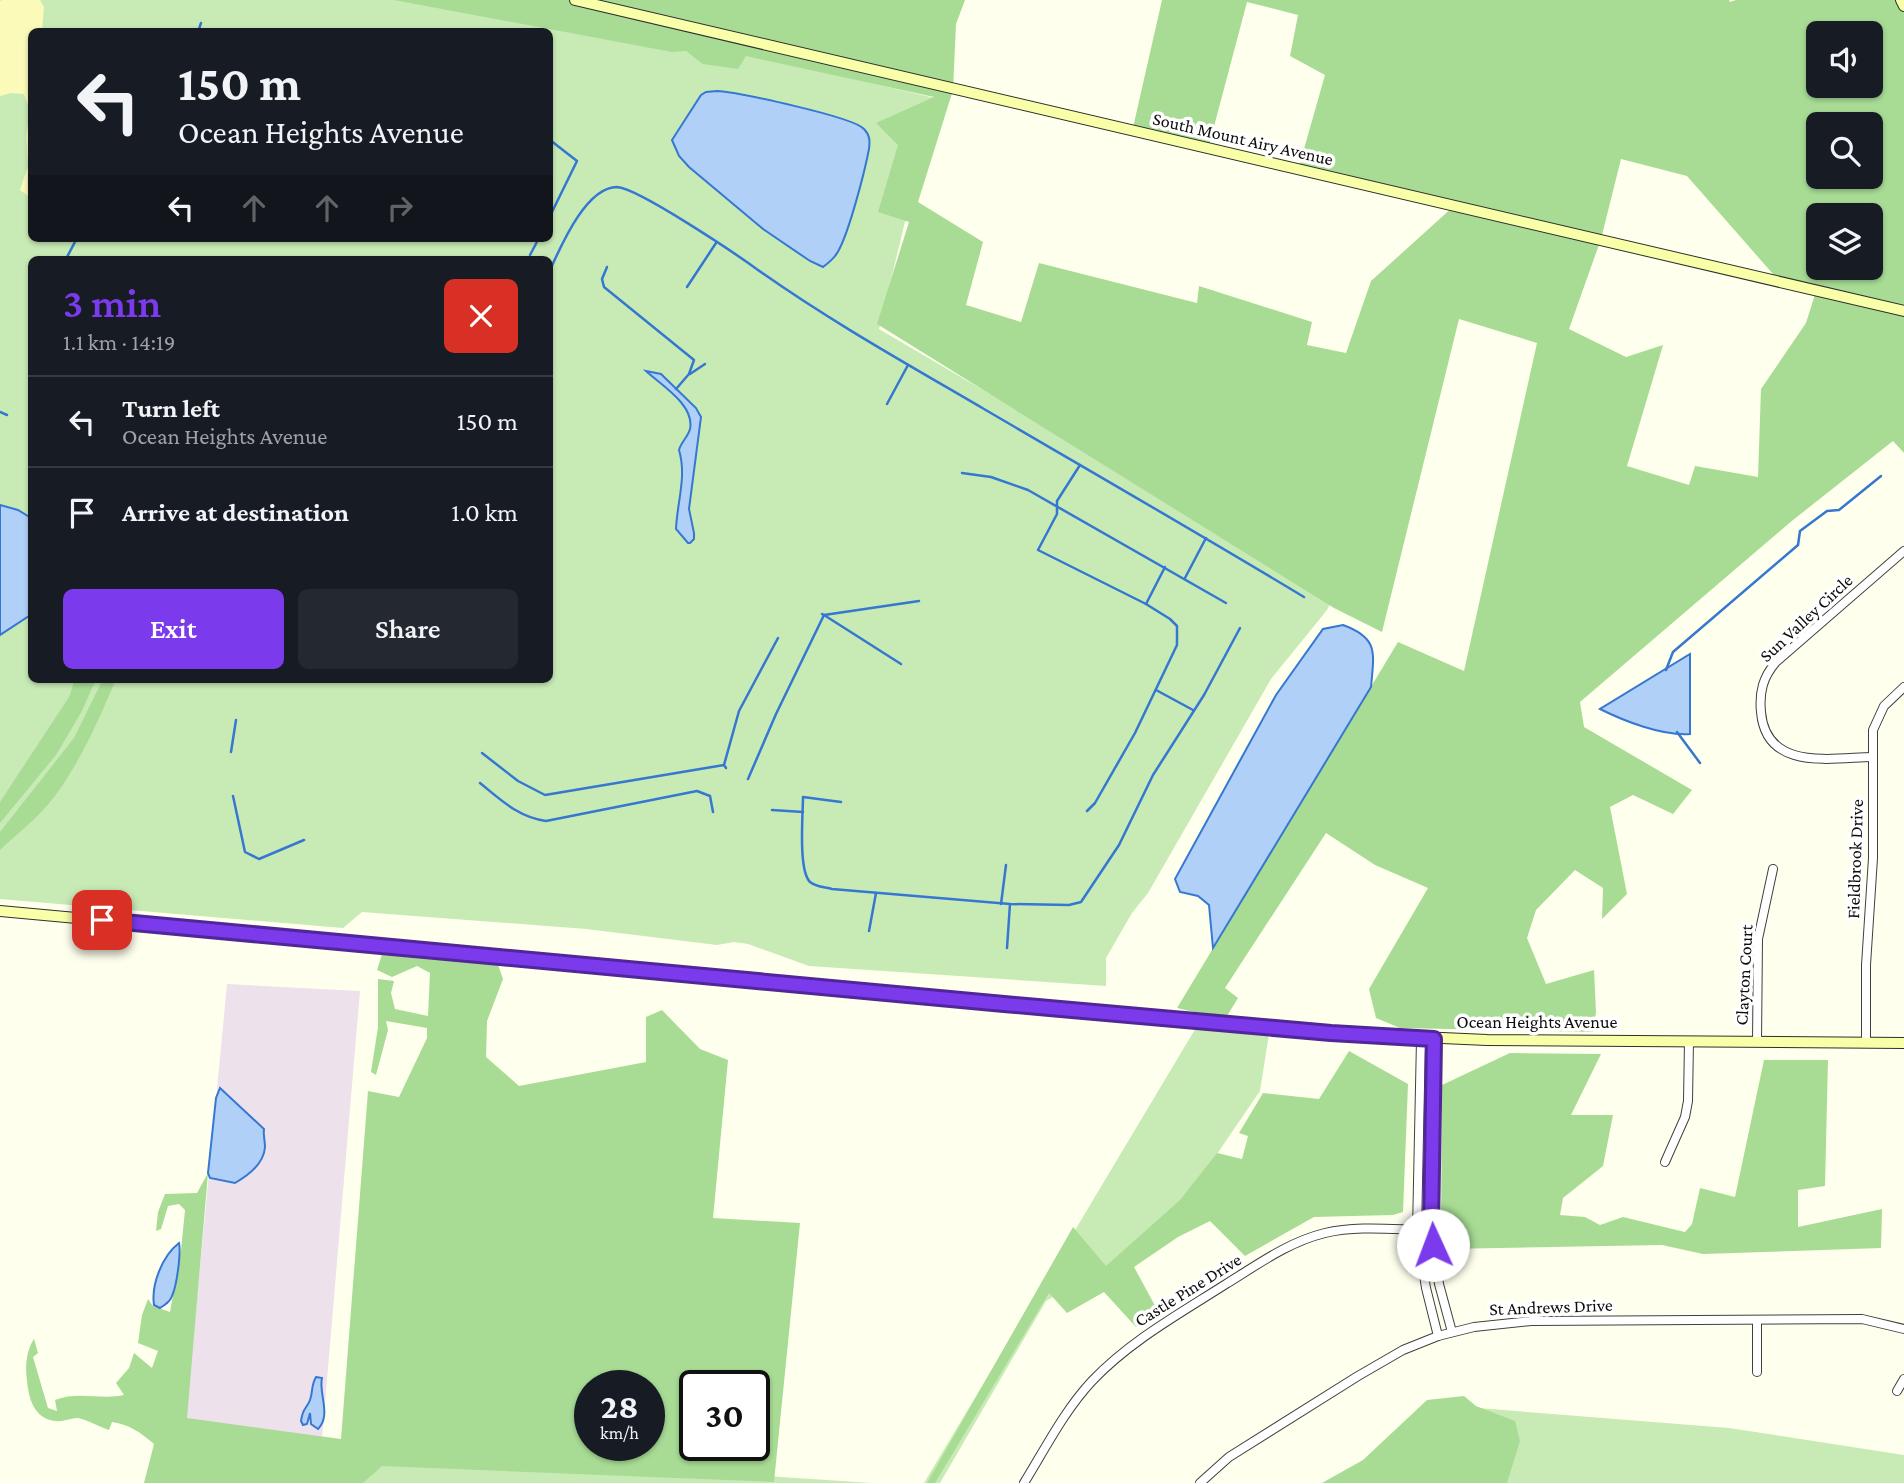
<!DOCTYPE html>
<html lang="en">
<head>
<meta charset="utf-8">
<style>
	body { margin:0; font-family:"Crimson Pro",serif; background:#242831; color:#f1f3f6; height:100vh; display:flex; flex-direction:column; font-size:26px; white-space:nowrap }
	* { box-sizing:border-box; margin:0 }
	p { font-size:23px; color:#9ea1a6 }
	.icon { flex:none; width:38px; height:38px; fill:none; stroke:currentColor; stroke-width:2; stroke-linecap:round; stroke-linejoin:round }
	.map { position:relative; flex:1; overflow:hidden }
	.sheet { position:absolute; left:28px; top:256px; width:525px; height:427px; display:flex; flex-direction:column; background:#171b24; border-radius:10px; box-shadow:0 2px 5px #0004 }
	.sheet>* { flex:none }
	.banner { position:absolute; left:28px; top:28px; width:525px; height:214px; border-radius:10px; box-shadow:0 2px 5px #0004; background:#171b24; color:#f1f3f6; overflow:hidden }
	.tools { position:absolute; left:1806px; top:21px; display:grid; gap:14px }
	.tools a { display:grid; place-items:center; width:77px; height:77px; border-radius:10px; background:#171b24; box-shadow:0 2px 5px #0004; font-size:35px }
	.speed { position:absolute; left:574px; top:1370px; display:flex; gap:14px; font-size:35px; font-weight:700; text-align:center }
	.speed>* { display:grid; place-content:center; width:91px; height:91px; border-radius:50%; background:#171b24; box-shadow:0 2px 5px #0004; line-height:1 }
	.speed small { font-size:18px; font-weight:400 }
	.speed .limit { border:4px solid #111; border-radius:10px; background:#fff; color:#111 }
	.pin { position:absolute; display:grid; place-items:center; width:60px; height:60px; color:#fff; margin:-30px; border-radius:14px; box-shadow:0 4px 10px #0006 }
	.me { position:absolute; width:77px; margin:-38px; rotate:358deg; stroke-linejoin:round; filter:drop-shadow(0 0 5px #0008) }
	.turn { display:flex; align-items:center; gap:24px; height:147px; padding:0 35px; font-size:32px }
	.turn .icon { width:91px; height:91px; stroke-width:2.5 }
	.turn b { display:block; font-size:49px; line-height:60px }
	.lanes { display:flex; align-items:center; height:66px; padding:0 35px; background:#0003; justify-content:center; gap:35px; direction:ltr }
	.lanes .off { opacity:.35 }
	.round { display:grid; place-items:center; flex:none; width:74px; height:74px; border-radius:10px; background:#242831 }
	.overview { display:flex; align-items:center; justify-content:space-between; height:119px; padding:0 35px }
	h1 { font-size:42px; font-weight:600; line-height:52px; color:#7c3aed }
	.primary-button { display:flex; gap:14px; margin-top:auto; padding:14px 35px }
	.primary-button a { flex:1; height:80px; border-radius:10px; background:#7c3aed; color:#fff; font-size:28px; font-weight:600; line-height:80px; text-align:center }
	.primary-button a+a { background:#242831; color:#f1f3f6 }
	ul { padding:0; list-style:none }
	li { display:flex; align-items:center; gap:21px; height:91px; padding:0 35px; border-top:2px solid #363941 }
	li div { flex:1 }
	li b { display:block; font-size:26px }
	li em { font-style:normal }
	.map>svg:first-child { display:block }
	.industrial { fill:#ede1ec }
	.green { fill:#c8ebb6; fill-rule:evenodd }
	.forest { fill:#a8dc95; fill-rule:evenodd }
	.sand { fill:#fcfab9 }
	.water { fill:#b1d0f8; stroke:#3577d1; stroke-width:2 }
	.lines { fill:none; stroke-linecap:round; stroke-linejoin:round }
	.stream { stroke:#3577d1; stroke-width:2.5 }
	.street-casing { stroke:#404040; stroke-width:10 }
	.secondary-casing { stroke:#2f2f2f; stroke-width:12 }
	.street { stroke:#fff; stroke-width:8 }
	.secondary { stroke:#f9ffa9; stroke-width:10 }
	.route-casing { stroke:#51269a; stroke-width:18 }
	.route { stroke:#7c3aed; stroke-width:12 }
	.labels { text-anchor:middle; dominant-baseline:central; stroke-width:7; stroke-linejoin:round; paint-order:stroke }
	.street-label { font-size:18px; fill:#0d0d0d; stroke:#fff }
</style>
</head>
<body>
<div class="map">
<svg width="1904" height="1483" viewBox="0 0 1904 1483">
	<rect width="100%" height="100%" fill="#ffe"/>
	<path class="industrial" d="M227,984L360,991L322,1439L185,1424Z"/>
	<g class="green">
		<path d="M0,0H514L935,98L879,329L1334,596L1327,610L1271,679L1148,893L1132,913L1106,958V986L809,966L748,944L734,942L717,945L586,929L362,912L343,928L0,899ZM32,32H550V238H32ZM32,259H550V679H32Z"/>
		<path d="M1197,1026L1269,1034L1260,1091L1161,1236L1046,1301L940,1483H924Z"/>
		<path d="M1465,1407L1729,1428L1904,1455V1483H1356Z"/>
		<path d="M338,1448L872,1483H335Z"/>
	</g>
	<g class="forest">
		<path d="M394,0H965L956,24L953,90L918,202L983,242L966,305L1021,322L1039,263L1197,303L1199,286L1312,322L1307,345L1346,353L1371,281L1454,206L1298,170L1325,75L1290,56L1298,15L1247,2L1208,149L1132,132L1162,0H1729L1730,2L1736,0H1904V453L1893,441L1793,520L1580,702L1584,727L1692,790L1673,814L1633,795L1610,807L1627,894L1602,919L1603,888L1575,870L1536,910L1527,938L1546,984L1594,970L1596,1012L1593,1032L1400,1028L1376,1018L1369,989L1428,888L1375,865L1326,833L1225,988L1238,998L1227,1016C1210,1016 1194,1012 1177,1008L1398,642L1464,671L1537,343L1459,319L1382,632L1334,608L877,324L909,222L878,212L898,145L876,123L934,97L746,56L738,69L703,64L686,51L672,52ZM1818,33H1871V86H1818ZM1818,124H1871V177H1818ZM1621,159L1687,176L1780,282L1817,288L1806,323L1761,389L1758,477L1695,466L1689,485L1627,466L1663,345L1626,357L1569,329L1601,239ZM1818,215H1871V268H1818Z"/>
		<path d="M75,679H96L82,711L56,755L0,823V802L69,697Z"/>
		<path d="M103,679H116C99,720 81,760 55,796C40,816 18,833 0,850V832L74,738Z"/>
		<path d="M383,951L497,962L503,979L487,1021L486,1057L519,1086L646,1062V1017L662,1010L700,1049L728,1060L713,1218L800,1223L774,1482L382,1466L363,1483H144L154,1444C140,1432 130,1425 112,1422L109,1430C100,1427 88,1420 78,1418C73,1418 67,1420 62,1421C37,1423 29,1403 27,1381C25,1367 26,1351 34,1339L38,1353L33,1357L48,1408L57,1411L55,1400C77,1391 102,1400 124,1395L116,1383L129,1368L134,1353L152,1368L158,1351L138,1343L142,1315L148,1299L153,1306L170,1312L181,1250L185,1210L179,1204L168,1206L161,1229L156,1231L158,1212L165,1194L197,1193L208,1173L187,1418L341,1439L368,1091L399,1097L427,1038V1028L386,1021L388,1030L376,1075L371,1072L378,1027V979L394,981L391,993L395,1009L428,1016L430,973L417,966L392,977L377,970ZM590,1386H649V1446H590ZM695,1386H754V1446H695Z"/>
		<path d="M1349,1051L1408,1084L1403,1212L1393,1215L1314,1217L1245,1256L1210,1221L1178,1237L1134,1267L1159,1313L1136,1327L1104,1292L1067,1313L1049,1293L935,1483H927L1073,1227L1106,1266L1180,1200L1217,1153L1242,1159L1248,1136L1239,1133L1263,1093L1319,1099Z"/>
		<path d="M1510,1053L1601,1054L1571,1115H1613L1603,1166L1563,1198L1560,1215L1585,1217L1600,1225L1623,1217L1685,1232L1692,1224L1700,1188L1735,1197L1764,1060H1828L1825,1186L1798,1190V1227L1882,1209L1881,1248L1703,1254L1662,1245L1445,1249L1441,1227L1442,1085Z"/>
		<path d="M1464,1396L1476,1406L1515,1421L1520,1441L1507,1483H1322L1363,1460L1427,1400Z"/>
	</g>
	<path class="sand" d="M2,0H40L44,7L42,31L32,32L31,198L20,190L28,166L26,136L30,111L24,94L11,93L0,96V1Z"/>
	<g class="water">
		<path d="M717,91C737,92 854,117 864,129C870,135 870,141 869,149C865,170 847,242 835,256C832,260 827,264 823,267L810,261L763,229L689,167L679,156L672,140L701,95L706,92Z"/>
		<path d="M646,371L661,374L696,408L701,417L689,509L694,533V539L690,543H688L676,529C677,502 687,477 679,450C681,442 688,437 690,429C695,405 661,385 646,371Z"/>
		<path d="M0,505L18,510L31,518L32,614L0,635Z"/>
		<path d="M1343,625C1379,638 1374,653 1371,687L1213,948L1209,905L1198,896L1180,892L1175,879L1276,695L1323,629Z"/>
		<path d="M1690,654V734C1662,736 1624,721 1600,709Z"/>
		<path d="M220,1088L264,1129C263,1135 265,1140 265,1147C264,1164 249,1175 235,1183L210,1178L208,1173L216,1098Z"/>
		<path d="M179,1243C181,1253 177,1285 172,1296C170,1302 165,1305 160,1308L154,1305C151,1285 162,1256 179,1243Z"/>
		<path d="M316,1377L322,1378C318,1392 332,1415 318,1429L311,1424L310,1413L307,1424L303,1425L301,1421C303,1407 306,1410 310,1400C313,1392 311,1385 316,1377Z"/>
	</g>
	<g class="lines">
		<g class="stream">
			<path d="M198,32L201,23"/>
			<path d="M550,140L577,161L550,216"/>
			<path d="M530,255L539,238"/>
			<path d="M66,259L77,238"/>
			<path d="M607,267L602,279L604,287L694,360L689,374L676,389"/>
			<path d="M550,270C561,246 586,187 617,187C638,188 736,254 758,270C830,321 907,364 984,409C1090,471 1198,533 1304,597"/>
			<path d="M687,287L716,243"/>
			<path d="M690,374L705,364"/>
			<path d="M887,404L908,365"/>
			<path d="M0,412L7,415"/>
			<path d="M1080,465L1057,501V514L1038,550L1146,604L1170,619L1177,626V645L1135,733L1095,803L1087,811"/>
			<path d="M962,473L991,477L1028,490L1226,603"/>
			<path d="M1185,578L1206,538"/>
			<path d="M1146,604L1165,567"/>
			<path d="M824,615L919,601"/>
			<path d="M824,615L901,664"/>
			<path d="M1666,670L1673,652L1798,545L1800,531L1827,511L1839,510L1881,476"/>
			<path d="M1156,690L1193,710"/>
			<path d="M1677,732L1700,763"/>
			<path d="M231,752L236,720"/>
			<path d="M482,753L518,781L545,795L724,765"/>
			<path d="M726,768L724,765L739,711L778,638"/>
			<path d="M748,779L776,714L824,615L822,614"/>
			<path d="M480,783C501,800 518,817 546,821L697,791L710,796L713,812"/>
			<path d="M233,796L245,852L259,859L304,840"/>
			<path d="M841,802L803,797C803,814 798,870 810,882C816,887 825,887 832,889L1010,904L1069,905L1081,902L1119,845L1153,775L1204,695L1240,628"/>
			<path d="M772,810L803,812"/>
			<path d="M1001,904L1006,865"/>
			<path d="M869,931L876,893"/>
			<path d="M1007,948L1010,904"/>
		</g>
		<g class="street-casing">
			<g id="street">
				<path d="M1872,757C1830,758 1766,771 1761,712C1759,692 1763,677 1776,662L1904,551"/>
				<path d="M1421,1039L1417,1230L1426,1288L1438,1336"/>
				<path d="M1434,1039L1431,1230L1439,1284L1452,1332"/>
				<path d="M1757,1042L1758,939L1773,869"/>
				<path d="M1866,1042V965L1873,858V730L1884,706L1904,687"/>
				<path d="M1665,1162L1685,1117L1688,1101L1689,1041"/>
				<path d="M1757,1372V1320"/>
				<path d="M1897,1391L1904,1379"/>
				<path d="M1024,1483C1045,1449 1064,1411 1092,1381C1130,1341 1179,1314 1226,1284C1257,1265 1288,1242 1325,1233C1359,1225 1397,1230 1431,1230"/>
				<path d="M1200,1483L1229,1457L1358,1376L1403,1350L1438,1336L1474,1327L1531,1321L1862,1319L1904,1329"/>
			</g>
		</g>
		<g class="secondary-casing">
			<g id="secondary">
				<path d="M575,0L1904,311"/>
				<path d="M1901,0L1904,6"/>
				<path d="M0,911L1330,1033L1487,1040L1904,1043"/>
			</g>
		</g>
		<use href="#street" class="street"/>
		<use href="#secondary" class="secondary"/>
	</g>
	<g class="lines">
		<g class="route-casing">
			<path id="route" d="M102,920L1004,1004L1331,1033L1434,1039L1431,1230L1433,1245"/>
		</g>
		<use href="#route" class="route"/>
	</g>
	<g class="labels">
		<g class="street-label">
			<text transform="translate(1243 139) rotate(13)">South Mount Airy Avenue</text>
			<text transform="translate(1806 618) rotate(-43)">Sun Valley Circle</text>
			<text transform="translate(1855 859) rotate(-88)">Fieldbrook Drive</text>
			<text transform="translate(1744 975) rotate(-87)">Clayton Court</text>
			<text x="1537" y="1022">Ocean Heights Avenue</text>
			<text transform="translate(1188 1290) rotate(-32)">Castle Pine Drive</text>
			<text transform="translate(1551 1307) rotate(-2)">St Andrews Drive</text>
		</g>
	</g>
</svg>
<div class="tools">
<a><svg class="icon" aria-label="sound" viewBox="0 0 24 24"><path d="M4 9h4l5-4v14l-5-4H4zM17 9q2 3 0 6"/></svg></a>
<a><svg class="icon" aria-label="search" viewBox="0 0 24 24"><circle cx="10" cy="10" r="6"/><path d="M15 15l6 6"/></svg></a>
<a><svg class="icon" aria-label="layers" viewBox="0 0 24 24"><path d="M12 4l9 5-9 5-9-5zM3 14l9 5 9-5"/></svg></a>
</div>
<div class="speed"><div>28<small>km/h</small></div><div class="limit">30</div></div>
<div class="pin" style="left:102px;top:920px;background:#d93025"><svg class="icon" aria-label="arrive" viewBox="0 0 24 24"><path d="M6 21V4h12l-3 4 3 4H6"/></svg></div>
<svg class="me" style="left:1433px;top:1245px" viewBox="-20 -20 40 40"><circle r="19" fill="#fff"/><path d="M0-13L10 11 0 6-10 11z" fill="#7c3aed"/></svg>
<div class="banner">
<div class="turn"><svg class="icon" aria-label="left" viewBox="0 0 24 24"><path d="M17 20v-9H6M10 6l-5 5 5 5"/></svg><div><b>150 m</b>Ocean Heights Avenue</div></div>
<div class="lanes"><svg class="icon" aria-label="left" viewBox="0 0 24 24"><path d="M17 20v-9H6M10 6l-5 5 5 5"/></svg><svg class="icon off" aria-label="ahead" viewBox="0 0 24 24"><path d="M12 20V5M6 11l6-6 6 6"/></svg><svg class="icon off" aria-label="ahead" viewBox="0 0 24 24"><path d="M12 20V5M6 11l6-6 6 6"/></svg><svg class="icon off" aria-label="right" viewBox="0 0 24 24"><path d="M7 20v-9h11M14 6l5 5-5 5"/></svg></div>
</div>
<section class="sheet">
<div class="overview"><div><h1>3 min</h1><p>1.1 km · 14:19</p></div><a class="round" style="background:#d93025;color:#fff"><svg class="icon" aria-label="close" viewBox="0 0 24 24"><path d="M6 6l12 12M18 6L6 18"/></svg></a></div>
<ul>
<li><svg class="icon" aria-label="left" viewBox="0 0 24 24"><path d="M17 20v-9H6M10 6l-5 5 5 5"/></svg><div><b>Turn left</b><p>Ocean Heights Avenue</p></div><em>150 m</em></li>
<li><svg class="icon" aria-label="arrive" viewBox="0 0 24 24"><path d="M6 21V4h12l-3 4 3 4H6"/></svg><div><b>Arrive at destination</b></div><em>1.0 km</em></li>
</ul>
<div class="primary-button"><a>Exit</a><a>Share</a></div>
</section>
</div>
</body>
</html>
